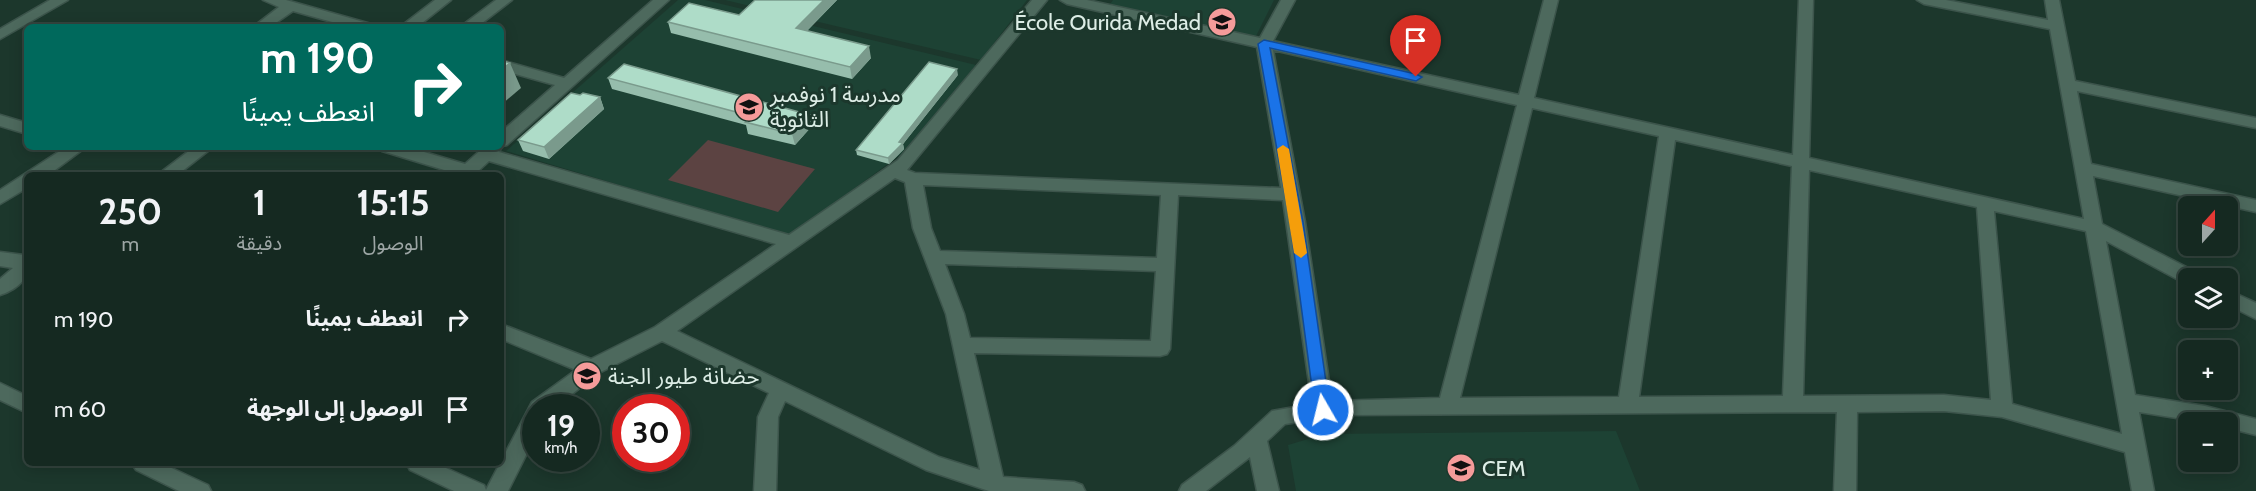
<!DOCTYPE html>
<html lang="ar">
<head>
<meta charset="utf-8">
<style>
	body { margin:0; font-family:Cabin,"Noto Sans Arabic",sans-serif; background:#1e312a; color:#f1f3f6; direction:rtl; height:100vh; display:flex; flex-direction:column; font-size:22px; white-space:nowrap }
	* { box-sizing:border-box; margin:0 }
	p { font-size:20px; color:#9da6a5 }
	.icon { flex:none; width:33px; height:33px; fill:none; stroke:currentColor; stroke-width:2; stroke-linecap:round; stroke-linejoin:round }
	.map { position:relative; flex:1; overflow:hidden; direction:ltr }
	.side { position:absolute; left:24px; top:172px; width:480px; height:294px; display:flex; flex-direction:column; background:#152921; border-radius:9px; box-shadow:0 3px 15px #0003,0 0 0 2px #34453f; direction:rtl }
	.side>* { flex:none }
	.top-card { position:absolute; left:24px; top:24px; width:480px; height:126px; border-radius:9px; box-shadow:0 3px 15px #0003,0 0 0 2px #34453f; direction:rtl; background:#00695c; color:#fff; overflow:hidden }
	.needle { width:39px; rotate:21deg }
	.tools { position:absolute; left:2178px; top:196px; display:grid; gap:12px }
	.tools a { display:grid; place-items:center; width:60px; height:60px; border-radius:9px; background:#152921; box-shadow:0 3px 15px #0003,0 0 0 2px #34453f; font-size:30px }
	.speed { position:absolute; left:522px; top:394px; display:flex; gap:12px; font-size:30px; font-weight:700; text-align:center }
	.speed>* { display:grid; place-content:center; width:78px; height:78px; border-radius:50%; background:#152921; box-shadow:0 3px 15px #0003,0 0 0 2px #34453f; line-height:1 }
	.speed small { font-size:15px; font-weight:400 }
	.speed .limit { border:9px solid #d22; background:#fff; color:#111 }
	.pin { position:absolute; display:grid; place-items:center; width:51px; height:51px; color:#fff; margin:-62px -26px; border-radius:50% 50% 50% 0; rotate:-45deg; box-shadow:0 0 6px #0007 }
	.pin .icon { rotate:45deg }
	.me { position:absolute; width:66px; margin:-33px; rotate:352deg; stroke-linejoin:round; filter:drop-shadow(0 0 4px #0008) }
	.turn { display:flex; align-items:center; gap:21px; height:126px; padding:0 30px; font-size:27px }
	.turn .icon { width:78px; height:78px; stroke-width:2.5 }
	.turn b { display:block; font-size:42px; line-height:51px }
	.eta { display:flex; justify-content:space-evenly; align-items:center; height:102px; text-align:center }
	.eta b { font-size:36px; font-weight:700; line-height:42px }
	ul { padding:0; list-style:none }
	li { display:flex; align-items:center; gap:18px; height:90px; padding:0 30px }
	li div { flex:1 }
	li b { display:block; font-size:22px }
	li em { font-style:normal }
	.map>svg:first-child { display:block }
	.built { fill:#1d4234 }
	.green { fill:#5c4342 }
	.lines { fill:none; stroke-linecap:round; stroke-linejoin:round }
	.minor-casing { stroke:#3c544b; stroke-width:3 }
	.minor { fill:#4d695d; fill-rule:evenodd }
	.wall { fill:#96bdac }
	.shaded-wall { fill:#7a9a8c }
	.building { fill:#aedcc8; stroke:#7a9a8c; stroke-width:1.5 }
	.route { fill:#1a73e8; stroke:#114b97; stroke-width:1.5 }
	.slow { fill:#f59e0b }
	.labels { text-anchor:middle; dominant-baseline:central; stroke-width:6; stroke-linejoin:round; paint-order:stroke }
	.poi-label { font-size:22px; fill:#ddede6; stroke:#1c372c; text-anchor:start }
</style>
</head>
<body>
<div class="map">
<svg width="2256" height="491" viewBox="0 0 2256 491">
	<rect width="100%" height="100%" fill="#1c372c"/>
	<g class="built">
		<path d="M678,0H705L976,65L907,150L789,236L506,151Z"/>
		<path d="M725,0H1027L981,60Z"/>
		<path d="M1113,0H1274L1255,38L1108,7Z"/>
		<path d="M1616,431L1640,491H1296L1288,445L1325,434Z"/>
	</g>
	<path class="green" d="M708,140L815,169L778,212L668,180Z"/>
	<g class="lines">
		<g class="minor-casing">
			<g id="minor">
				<path d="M50,0H68L0,39V29Z"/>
				<path d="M263,0H286L371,24L373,27H350L293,11L270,27H253L279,7Z"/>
				<path d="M435,0H451L417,27H400Z"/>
				<path d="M496,0H512L477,27H460Z"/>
				<path d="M653,0H669L507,145L502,146L499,152L789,235L898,160L1032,0H1047L907,170L915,173L1281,188L1257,47L1067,4L1060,0H1087L1260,38L1281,0H1295L1273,41L1519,95L1544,0H1558L1534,98L1793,155L1799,0H1813L1809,158L2084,219L2050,29L1924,4L1917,0H1946L2048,20L2045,0H2059L2075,81L2256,118V128L2077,91L2091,164L2256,200V212L2093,176L2102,224L2200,274L2202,279H2188V284H2186L2106,241L2135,395L2205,406L2256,419V435L2228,428V423H2208L2139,412L2154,491H2132L2125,452L2002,417L1944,411L1857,412L1856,491H1834L1837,412L1345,415L1285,424L1267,441L1279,491H1257L1250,457L1206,491H1179L1182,485L1234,446L1272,411L1312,404L1283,200L1178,195L1170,349L1167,354L1160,356L974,353L1003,477L1074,482L1082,485L1085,491H989L926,470L785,401L778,417L776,491H754L758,417L769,393L662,341L599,373L554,408H536V435L508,491H454L410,470L407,464H437L484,485L486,490L532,402L576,370L501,339V324L591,359L655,327L776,244L489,161L474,175L464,176L382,151L380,147H407L465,164L484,147H501V132L555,85L501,70V60L564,78ZM1273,50L1517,105L1440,398L1332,401L1305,222ZM1532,108L1659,136L1619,397L1460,398ZM1675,140L1792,166L1783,396L1639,397ZM1809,170L1977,207L1991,400L1944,395L1803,396ZM895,178L905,182L913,228L946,314L980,470L939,457L677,331ZM923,185L1161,195L1157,258L940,251L931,228ZM1994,211L2086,231L2122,434L2012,404ZM945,264L1156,271L1151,341L970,338L964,314Z"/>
				<path d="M0,115L27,123V134L0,126Z"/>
				<path d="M66,147H86L47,176H27V188L0,204V190Z"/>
				<path d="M194,147H213L176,176H156Z"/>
				<path d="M0,252L24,255C36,275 17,290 0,295V279L13,268L0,266Z"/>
				<path d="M2228,290L2256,303V319L2228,305Z"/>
				<path d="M0,383L27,396V413L0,400Z"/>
				<path d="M132,464H163L208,485L211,491H179L136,470Z"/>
			</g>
		</g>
		<use href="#minor" class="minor"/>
	</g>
	<g class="wall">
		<path d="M755,0H837L807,31L871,58L852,79L671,33L668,22L739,15Z"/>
		<path d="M958,75L903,144L904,149L889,164L857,155L856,150Z"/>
		<path d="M608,78L810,115L812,126L795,145L748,134L746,125L612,89Z"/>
		<path d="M580,95L600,97L604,109L549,159L523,151L518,140Z"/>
	</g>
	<g class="shaded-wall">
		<path d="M824,0H837L798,40L796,28Z"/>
		<path d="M869,46L871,58L852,79L850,67Z"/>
		<path d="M510,63L521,88L501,105V70Z"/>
		<path d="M957,69L958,75L903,144L904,149L889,164L888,158L899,142Z"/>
		<path d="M600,97L604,109L549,159L544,147Z"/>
		<path d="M810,115L812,126L795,145L792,134Z"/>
	</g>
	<g class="building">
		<path d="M755,0H824L796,28L869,46L850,67L668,22L689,3L739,15Z"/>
		<path d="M501,60L510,63L501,70Z"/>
		<path d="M929,62L957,69L899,142L903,143L888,158L856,150Z"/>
		<path d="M624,64L810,115L792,134L745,122L751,116L608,78Z"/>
		<path d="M571,93L580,95L583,93L600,97L544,147L518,140Z"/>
	</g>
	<path class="route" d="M1264,40L1416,74L1422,77L1416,81L1270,48L1303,222L1330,410L1323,417L1315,410L1290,222L1258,44Z"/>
	<path class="slow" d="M1283,145L1289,149L1307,253L1301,258L1294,253L1277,149Z"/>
	<defs>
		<g id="school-disc" transform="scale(1.5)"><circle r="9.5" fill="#f59b9a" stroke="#1c372c"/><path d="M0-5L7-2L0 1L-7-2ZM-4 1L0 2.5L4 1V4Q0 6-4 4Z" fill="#111"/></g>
	</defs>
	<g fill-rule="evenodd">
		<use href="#school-disc" x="1222" y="22"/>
		<use href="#school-disc" x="749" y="107"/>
		<use href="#school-disc" x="587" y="376"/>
		<use href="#school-disc" x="1461" y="468"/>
	</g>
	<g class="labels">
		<g class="poi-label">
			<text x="1201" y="22" text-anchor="end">École Ourida Medad</text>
			<text x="770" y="94">مدرسة 1 نوفمبر<tspan x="770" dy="25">الثانوية</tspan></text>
			<text x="608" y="376">حضانة طيور الجنة</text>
			<text x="1482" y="468">CEM</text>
		</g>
	</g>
</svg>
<div class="tools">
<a><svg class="needle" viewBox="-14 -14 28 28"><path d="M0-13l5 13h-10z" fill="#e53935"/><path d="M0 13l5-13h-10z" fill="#9da6a5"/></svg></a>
<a><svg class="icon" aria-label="layers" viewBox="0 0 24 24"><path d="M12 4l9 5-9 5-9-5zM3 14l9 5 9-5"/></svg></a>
<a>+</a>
<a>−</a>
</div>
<div class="speed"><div>19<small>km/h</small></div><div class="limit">30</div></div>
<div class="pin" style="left:1416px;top:77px;background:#d93025"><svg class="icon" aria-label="arrive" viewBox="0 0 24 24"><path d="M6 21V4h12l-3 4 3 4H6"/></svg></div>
<svg class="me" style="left:1323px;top:410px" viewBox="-20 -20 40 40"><circle r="17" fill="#1a73e8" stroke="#fff" stroke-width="3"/><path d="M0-11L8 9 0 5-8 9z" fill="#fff"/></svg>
<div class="top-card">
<div class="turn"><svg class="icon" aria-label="right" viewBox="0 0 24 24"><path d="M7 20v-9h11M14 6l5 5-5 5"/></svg><div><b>190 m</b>انعطف يمينًا</div></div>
</div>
<section class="side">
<div class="eta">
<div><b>15:15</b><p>الوصول</p></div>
<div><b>1</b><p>دقيقة</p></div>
<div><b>250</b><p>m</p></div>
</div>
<ul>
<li><svg class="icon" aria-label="right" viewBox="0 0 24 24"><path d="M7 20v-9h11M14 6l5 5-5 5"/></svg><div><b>انعطف يمينًا</b></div><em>190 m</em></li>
<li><svg class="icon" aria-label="arrive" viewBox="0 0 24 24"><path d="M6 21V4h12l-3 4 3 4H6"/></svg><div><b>الوصول إلى الوجهة</b></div><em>60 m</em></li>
</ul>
</section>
</div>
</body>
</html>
